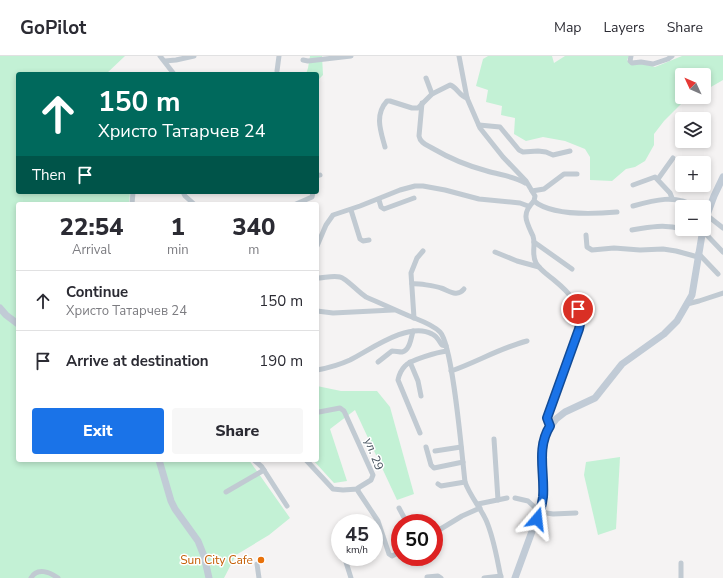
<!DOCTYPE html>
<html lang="en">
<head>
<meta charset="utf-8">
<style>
	body { margin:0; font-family:"Nunito Sans",sans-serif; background:#f7f7f7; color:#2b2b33; height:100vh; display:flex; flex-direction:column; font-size:15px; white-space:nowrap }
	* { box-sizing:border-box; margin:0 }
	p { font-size:13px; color:#7c7c81 }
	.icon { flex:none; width:22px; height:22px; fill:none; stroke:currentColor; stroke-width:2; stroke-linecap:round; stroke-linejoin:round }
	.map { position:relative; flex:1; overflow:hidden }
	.side { position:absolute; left:16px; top:146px; width:303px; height:260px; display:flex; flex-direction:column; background:#fff; border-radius:4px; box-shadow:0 2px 6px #0003 }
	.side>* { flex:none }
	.banner { position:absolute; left:16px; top:16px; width:303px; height:122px; border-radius:4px; box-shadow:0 2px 6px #0003; background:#00695c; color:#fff; overflow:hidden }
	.needle { width:26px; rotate:314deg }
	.controls { position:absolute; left:675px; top:12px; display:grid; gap:8px }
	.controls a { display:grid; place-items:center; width:36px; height:36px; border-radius:4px; background:#fff; box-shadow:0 2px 6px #0003; font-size:20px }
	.speed { position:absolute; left:331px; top:458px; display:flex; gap:8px; font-size:20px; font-weight:700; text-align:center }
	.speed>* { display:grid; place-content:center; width:52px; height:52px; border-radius:50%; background:#fff; box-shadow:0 2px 6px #0003; line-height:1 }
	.speed small { font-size:10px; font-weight:400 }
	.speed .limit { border:6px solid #d22; background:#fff; color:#111 }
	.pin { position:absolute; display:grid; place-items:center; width:34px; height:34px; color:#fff; margin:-17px; border:2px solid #fff; border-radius:50%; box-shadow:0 1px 4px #0007 }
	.me { position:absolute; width:44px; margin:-22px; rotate:17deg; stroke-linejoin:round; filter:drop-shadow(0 0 3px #0008) }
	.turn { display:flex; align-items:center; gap:14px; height:84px; padding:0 16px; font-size:18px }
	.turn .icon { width:52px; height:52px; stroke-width:2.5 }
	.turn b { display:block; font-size:28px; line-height:34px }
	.then { display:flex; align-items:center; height:38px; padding:0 16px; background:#0003; gap:8px; font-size:15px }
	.eta { display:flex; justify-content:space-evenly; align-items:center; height:68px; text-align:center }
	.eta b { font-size:24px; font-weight:800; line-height:28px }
	.primary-button { display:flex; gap:8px; margin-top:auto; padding:8px 16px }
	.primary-button a { flex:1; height:46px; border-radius:4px; background:#1a73e8; color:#fff; font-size:16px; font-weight:800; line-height:46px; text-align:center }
	.primary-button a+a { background:#f7f7f7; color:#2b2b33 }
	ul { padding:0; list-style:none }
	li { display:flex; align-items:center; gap:12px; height:60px; padding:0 16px; border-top:1px solid #e1e1e2 }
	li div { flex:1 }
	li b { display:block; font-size:15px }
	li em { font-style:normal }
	header { display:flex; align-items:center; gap:24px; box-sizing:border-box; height:56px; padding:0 20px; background:#fff; border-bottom:1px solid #e1e1e2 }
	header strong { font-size:19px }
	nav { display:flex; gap:22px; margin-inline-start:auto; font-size:14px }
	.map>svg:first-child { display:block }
	.green { fill:#c3f1d5 }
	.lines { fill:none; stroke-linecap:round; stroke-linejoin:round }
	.minor { stroke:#c1cad2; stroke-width:5 }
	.secondary { stroke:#c1cbd6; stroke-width:7 }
	.route-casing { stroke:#114b97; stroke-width:10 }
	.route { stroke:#1a73e8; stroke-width:7 }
	.food-dot { fill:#e8710a; stroke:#fff; stroke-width:1.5 }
	.labels { text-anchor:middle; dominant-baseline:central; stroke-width:3; stroke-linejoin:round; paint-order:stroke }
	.street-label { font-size:12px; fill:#4a5661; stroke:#fff }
	.food-label { font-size:12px; fill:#c56008; stroke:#fff; text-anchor:end }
</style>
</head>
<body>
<header>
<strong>GoPilot</strong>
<nav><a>Map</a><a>Layers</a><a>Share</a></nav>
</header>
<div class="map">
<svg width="723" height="522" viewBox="0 0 723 522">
	<rect width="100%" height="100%" fill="#f5f3f3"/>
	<g class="green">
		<path d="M0,0H125L106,18H18V136H130L129,148H18V404H249L290,462L269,479L236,499L224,522H0Z"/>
		<path d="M310,0H322L323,19L317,25V18H306L308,12Z"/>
		<path d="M488,0H552L554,7L565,0H629L627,4L630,7H642L655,11L682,0H723V24L704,35V19H682V41H693L684,45L664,65L654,78V89L645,105L635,111L626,113L612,125L590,124V101L585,93L565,85L543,81L526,85L514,78L515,62L501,59L502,50L486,46L488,34L476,30L483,3Z"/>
		<path d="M317,330L341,335H377L390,351L414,438L397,444L355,354L330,373L347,425L334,427L313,404H317Z"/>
		<path d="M620,401L616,473L598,479L584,419L586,406Z"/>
	</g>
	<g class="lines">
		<g class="minor">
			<path d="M160,0L174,18"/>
			<path d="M459,0L467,42L480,72L503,101L526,125L535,140L534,145"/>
			<path d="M631,0L630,5L632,7L641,6L653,8L668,3L672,0"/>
			<path d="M303,4L308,5L351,0"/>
			<path d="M165,5L176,4L194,0"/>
			<path d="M277,15L279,0"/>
			<path d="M426,22L432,38"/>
			<path d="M422,47L419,80C420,87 427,89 432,92C449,102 468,110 487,115C500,119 514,120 525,127"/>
			<path d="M479,69L500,71L519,94L523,96L538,95L546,96L553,99L570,95"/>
			<path d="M385,91C381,76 374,59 387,45H390L412,52H418L432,38L450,29C457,31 459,40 467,42"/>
			<path d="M317,120L320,119"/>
			<path d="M658,123L673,102"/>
			<path d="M633,129L655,121L670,137L672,142"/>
			<path d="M532,135L544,133L564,118H577"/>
			<path d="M183,136L185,140L194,148"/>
			<path d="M379,144L381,151L384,153L414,142"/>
			<path d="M534,145C521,158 526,165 533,180C536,189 531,198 536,207C540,214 548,219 554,224C565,233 581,248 581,263C581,271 577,279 575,287C567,312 557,337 547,362L550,370"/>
			<path d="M534,145C552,160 594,158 617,156"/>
			<path d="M132,148L133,136"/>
			<path d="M296,148L312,141L313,136"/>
			<path d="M633,150C654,144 676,138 696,151"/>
			<path d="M351,154L360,183L363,185L369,184"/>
			<path d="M704,157L723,172"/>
			<path d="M684,173L702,178"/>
			<path d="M632,174C649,171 665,168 682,173"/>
			<path d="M702,174L723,196"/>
			<path d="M586,179L587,191L592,194L614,192L640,194L663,193L676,195L698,201"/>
			<path d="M534,186L572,213"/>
			<path d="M317,190L326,169L333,159L360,150L400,134L415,130H423L445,134L479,143L520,147L528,150"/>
			<path d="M495,196L517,205L539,211"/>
			<path d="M698,197L718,218"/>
			<path d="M317,222C324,222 333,219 340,221C346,222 359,237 366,241C380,247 393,253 407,259C418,264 431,267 440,276C453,289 462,401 465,426C470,440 480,451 486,464C494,482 497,503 501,522"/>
			<path d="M412,228C416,227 436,230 441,232C448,234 457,242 464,233"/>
			<path d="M687,248L699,245L723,237"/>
			<path d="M317,255L333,257L393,254"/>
			<path d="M414,262L411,217L417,202L423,195"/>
			<path d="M378,306L392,295C395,295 399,296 402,296C410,294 411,282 413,275"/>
			<path d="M410,306L418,325L421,340"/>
			<path d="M317,314C328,312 339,309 350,304C370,294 409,265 432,278C437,280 439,285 442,289L446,290"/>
			<path d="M451,315C477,306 500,292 527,285"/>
			<path d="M319,356L340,352L344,355L373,419L371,424L358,432V435L378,465L389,498L392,500L400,496"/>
			<path d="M420,377L398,324C399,319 401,314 405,310C410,304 438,296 447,295"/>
			<path d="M494,383L498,444"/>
			<path d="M426,391L431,409L434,412L463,406"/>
			<path d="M435,395L461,391"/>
			<path d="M254,404L262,411L287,450"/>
			<path d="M306,404L333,433L343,434L358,433"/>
			<path d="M438,428L441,430L465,426"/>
			<path d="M226,436L264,414"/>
			<path d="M515,442L528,445L540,456L553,458L576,457"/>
			<path d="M478,448L507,442"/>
			<path d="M399,452L407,467"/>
			<path d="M434,477L462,460L480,452"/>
			<path d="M345,503L351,522"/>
			<path d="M257,508L259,522"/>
			<path d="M427,521L438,520L441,522"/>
			<path d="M31,522C37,511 50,516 58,522"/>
			<path d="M484,522L501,520"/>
			<path d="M681,522V507"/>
		</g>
		<g class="secondary">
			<path d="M704,167L714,140L723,121"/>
			<path d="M0,252L6,259L18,268"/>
			<path d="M159,404L171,445L175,453L198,485L204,500L209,522"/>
			<path d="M515,522L542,448L543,433L541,402L543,389L546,376L556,363L565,356L595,342L622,308L664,278L677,265L692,239L703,173"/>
		</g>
	</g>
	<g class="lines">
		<g class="route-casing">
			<path id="route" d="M537,463C540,456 542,449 543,441C545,417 536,392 550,370L547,362L579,273L581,263L578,253"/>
		</g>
		<use href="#route" class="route"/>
	</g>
	<circle class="food-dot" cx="261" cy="504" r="4"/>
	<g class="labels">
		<g class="street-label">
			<text transform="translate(374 398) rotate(69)">ул. 29</text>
		</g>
		<g class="food-label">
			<text x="253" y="504">Sun City Cafe</text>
		</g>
	</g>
</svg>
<div class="controls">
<a><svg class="needle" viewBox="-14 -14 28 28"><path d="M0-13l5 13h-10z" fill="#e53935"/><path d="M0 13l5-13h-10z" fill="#7c7c81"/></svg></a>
<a><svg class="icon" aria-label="layers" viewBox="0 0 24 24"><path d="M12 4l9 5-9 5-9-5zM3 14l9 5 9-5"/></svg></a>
<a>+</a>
<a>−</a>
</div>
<div class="speed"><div>45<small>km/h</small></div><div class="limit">50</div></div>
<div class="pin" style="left:578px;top:253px;background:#d93025"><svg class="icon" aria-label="arrive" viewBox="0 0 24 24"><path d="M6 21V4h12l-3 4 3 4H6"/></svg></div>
<svg class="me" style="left:537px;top:463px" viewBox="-20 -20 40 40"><path d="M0-17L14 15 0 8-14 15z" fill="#1a73e8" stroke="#fff" stroke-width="4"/></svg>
<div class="banner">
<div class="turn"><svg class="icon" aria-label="ahead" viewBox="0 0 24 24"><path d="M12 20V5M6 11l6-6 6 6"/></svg><div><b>150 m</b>Христо Татарчев 24</div></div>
<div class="then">Then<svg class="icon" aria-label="arrive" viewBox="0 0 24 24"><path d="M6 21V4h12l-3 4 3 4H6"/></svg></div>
</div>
<section class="side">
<div class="eta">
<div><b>22:54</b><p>Arrival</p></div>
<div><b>1</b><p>min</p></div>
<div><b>340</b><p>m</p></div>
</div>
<ul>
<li><svg class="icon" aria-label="ahead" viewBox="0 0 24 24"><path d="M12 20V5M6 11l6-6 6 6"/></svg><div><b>Continue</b><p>Христо Татарчев 24</p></div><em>150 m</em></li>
<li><svg class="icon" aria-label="arrive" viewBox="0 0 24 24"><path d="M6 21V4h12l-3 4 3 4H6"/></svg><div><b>Arrive at destination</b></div><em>190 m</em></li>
</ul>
<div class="primary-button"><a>Exit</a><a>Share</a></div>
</section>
</div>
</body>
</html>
